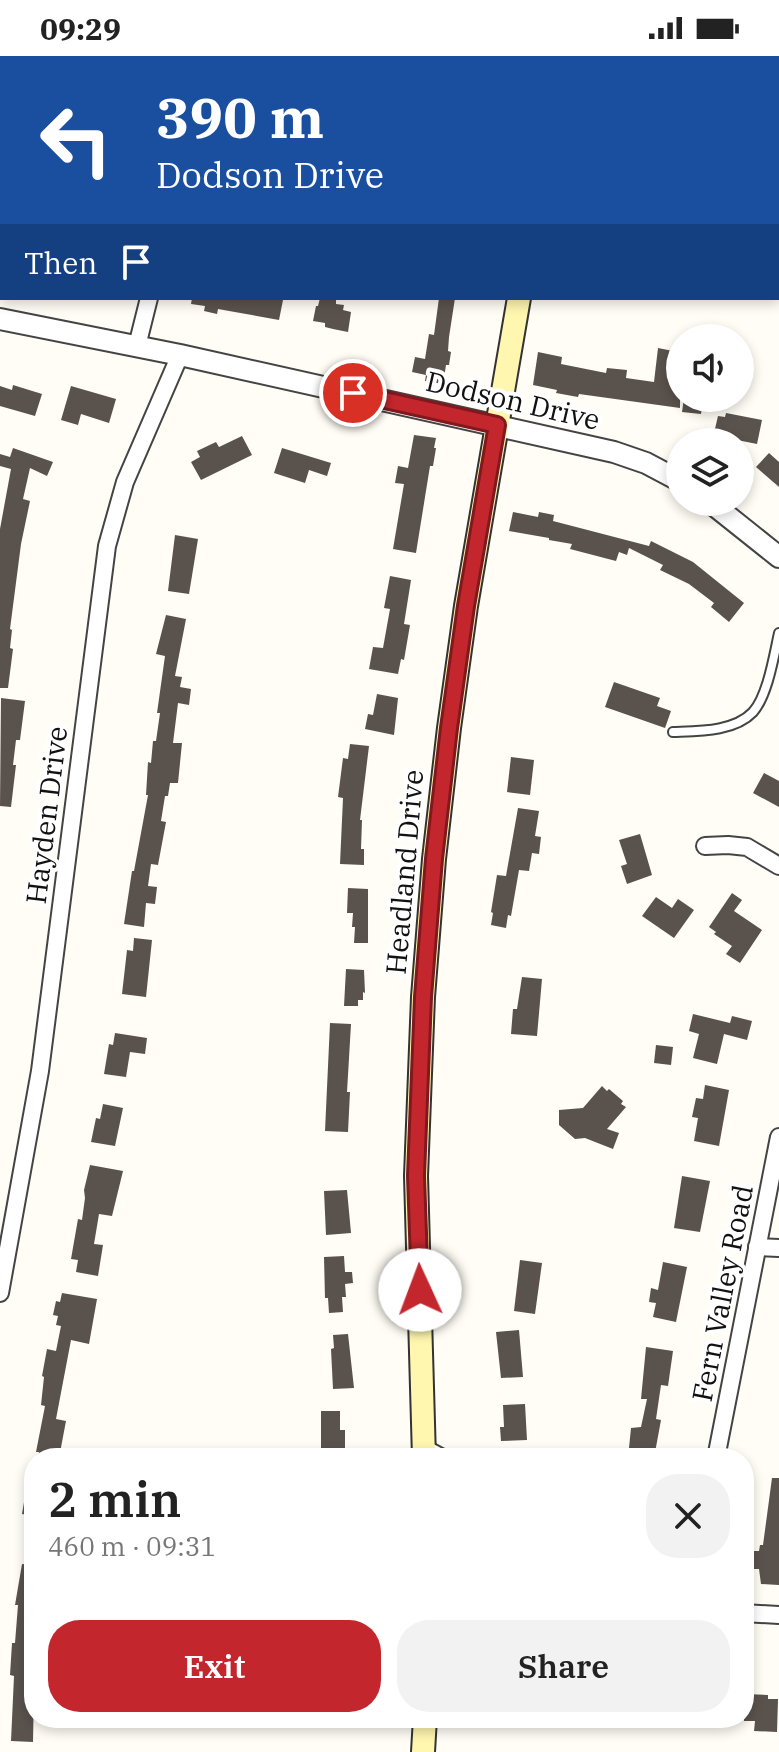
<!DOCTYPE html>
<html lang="en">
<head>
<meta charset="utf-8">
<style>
	body { margin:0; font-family:"IBM Plex Serif",serif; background:#f2f2f2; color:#222; height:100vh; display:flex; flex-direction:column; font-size:30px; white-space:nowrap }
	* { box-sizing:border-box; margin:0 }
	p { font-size:26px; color:#767676 }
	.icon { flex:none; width:44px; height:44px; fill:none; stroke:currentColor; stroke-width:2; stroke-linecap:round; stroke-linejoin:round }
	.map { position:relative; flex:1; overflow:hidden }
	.sheet { position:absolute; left:24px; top:1392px; width:730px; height:280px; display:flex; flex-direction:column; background:#fff; border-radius:32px; box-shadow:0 4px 12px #0003 }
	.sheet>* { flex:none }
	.hud { position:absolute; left:0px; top:0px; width:780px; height:244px; box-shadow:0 4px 12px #0003; background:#1a4fa0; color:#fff; overflow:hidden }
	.buttons { position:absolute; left:666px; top:268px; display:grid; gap:16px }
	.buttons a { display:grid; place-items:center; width:88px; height:88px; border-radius:50%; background:#fff; box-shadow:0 4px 12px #0003; font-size:40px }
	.pin { position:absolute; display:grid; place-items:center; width:68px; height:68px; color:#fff; margin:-34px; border:4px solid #fff; border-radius:50%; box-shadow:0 2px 8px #0007 }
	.me { position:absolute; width:88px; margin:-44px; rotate:358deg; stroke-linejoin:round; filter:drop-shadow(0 0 6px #0008) }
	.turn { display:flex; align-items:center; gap:28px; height:168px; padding:0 24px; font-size:36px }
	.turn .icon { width:104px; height:104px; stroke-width:2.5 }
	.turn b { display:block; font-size:56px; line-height:68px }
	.then { display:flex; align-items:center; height:76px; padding:0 24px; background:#0003; gap:16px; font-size:30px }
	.round { display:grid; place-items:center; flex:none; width:84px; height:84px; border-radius:32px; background:#f2f2f2 }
	.head { display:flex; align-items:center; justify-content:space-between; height:136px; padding:0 24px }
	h1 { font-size:48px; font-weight:600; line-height:60px }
	.action { display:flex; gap:16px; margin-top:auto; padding:16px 24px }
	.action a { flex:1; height:92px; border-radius:32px; background:#c4262e; color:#fff; font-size:32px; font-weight:600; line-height:92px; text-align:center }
	.action a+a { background:#f2f2f2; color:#222 }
	.status { display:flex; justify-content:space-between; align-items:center; height:56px; padding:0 40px; background:#fff; direction:ltr }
	.status svg { height:22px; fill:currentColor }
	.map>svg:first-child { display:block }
	.building { fill:#5a524d }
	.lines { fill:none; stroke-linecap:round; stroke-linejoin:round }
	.service-casing { stroke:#444; stroke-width:12 }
	.minor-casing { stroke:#444; stroke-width:20 }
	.tertiary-casing { stroke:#444; stroke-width:24 }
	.secondary-casing { stroke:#333; stroke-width:26 }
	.service { stroke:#fff; stroke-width:8 }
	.minor { stroke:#fff; stroke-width:16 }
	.tertiary { stroke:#fff; stroke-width:20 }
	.secondary { stroke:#fff6b0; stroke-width:22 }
	.route-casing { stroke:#7f191e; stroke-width:20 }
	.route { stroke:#c4262e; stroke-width:14 }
	.labels { text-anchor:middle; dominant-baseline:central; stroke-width:8; stroke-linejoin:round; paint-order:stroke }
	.street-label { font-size:28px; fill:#111; stroke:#fff }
</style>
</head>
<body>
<div class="status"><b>09:29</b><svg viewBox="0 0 49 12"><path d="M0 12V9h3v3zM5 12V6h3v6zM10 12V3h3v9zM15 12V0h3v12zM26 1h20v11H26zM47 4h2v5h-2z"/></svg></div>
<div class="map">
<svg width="779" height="1696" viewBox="0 0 779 1696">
	<rect width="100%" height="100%" fill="#fffdf5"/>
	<g class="building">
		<path d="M192,242H271L283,244L279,264L218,253L217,258L204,255L205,250L191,248Z"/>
		<path d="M320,242L336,243V248L344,249L343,254L351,256L348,276L333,273L325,271V267L313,265L316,250H318Z"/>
		<path d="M439,242H455L449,281L448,295L451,296L449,309H446L443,328L425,325L426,319L412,316L415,301L425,303L429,278L434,279Z"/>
		<path d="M658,292L673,295L669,327L680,329V352L579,338L578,341L556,337L557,334L533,329L538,296L562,301L561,308L606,317L607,312L627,314L626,322L654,326Z"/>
		<path d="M13,329L42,338L35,360L0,350V330L12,334Z"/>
		<path d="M71,330L116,343L109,367L81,358L78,369L61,364Z"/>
		<path d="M684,342H703L701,358L682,356Z"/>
		<path d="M726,357L762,364L757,388L732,383V380L714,377L718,360L725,361Z"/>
		<path d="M414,379L436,382L434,392H436L433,410H430L416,497L393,493L404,428L395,427L398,410L408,412Z"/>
		<path d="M242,380L252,399L201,424L191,406L200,401L197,395L216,386L219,391Z"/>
		<path d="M13,392L53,406L47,420L30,412L23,443L30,445L21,488L10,573L12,574L10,592L13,593L8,632H0V473L11,413L0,410V398L10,401Z"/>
		<path d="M282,392L331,407L327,420L309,414L305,427L274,417Z"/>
		<path d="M769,397L779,406V431L756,411Z"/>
		<path d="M513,456L538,461L539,456L554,459L553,465L649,490L651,485L693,506L744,547L729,566L711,551L714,547L689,528L660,514L663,509L629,492L627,499L619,496L616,505L570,493L572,488L549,484V482L509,475Z"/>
		<path d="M175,479L198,483L189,538L168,535Z"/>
		<path d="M390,520L411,524L404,568L410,569L404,604L401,603L398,618L369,613L373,591L383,592L390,553L384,552Z"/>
		<path d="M166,559L186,563L175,620L182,621L180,631L191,633L189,649L178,647L173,687H182L178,727H170L168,740H165L161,765L166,766L158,809L151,808L148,830L157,831L155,848L146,847L144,871L124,868L132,815H134L148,739H146L148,706L151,707L153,685H156L160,657H157L165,600L156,598Z"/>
		<path d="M614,626L660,642L657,650L671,655L665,672L605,651Z"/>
		<path d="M377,638L398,642L394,679L365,673L368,658L373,659Z"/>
		<path d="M1,642L25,645L20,684H16L13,709H16L11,751L0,750Z"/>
		<path d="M350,688L369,690L360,764H362L361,793H364V809L340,808L343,742L338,741L343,702L348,703Z"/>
		<path d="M511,701L534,704L530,739L507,736Z"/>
		<path d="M764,717L779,725V751L753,737Z"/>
		<path d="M518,752L539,755L535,780L541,781L539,798L532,797L529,815L519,814L511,860L508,859L506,872L491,869L493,857L491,856L497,819L506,820Z"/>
		<path d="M640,778L652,819L627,828L621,810L627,808L619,784Z"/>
		<path d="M348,832L368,833V887H354L355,871H352L353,857H347Z"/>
		<path d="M732,837L742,844L734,855L762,874L740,907L726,898L732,890L714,878L716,876L709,871Z"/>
		<path d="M656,841L672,852L678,843L694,854L674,882L642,860Z"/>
		<path d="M134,882L152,884L146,941L122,938L127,894L133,895Z"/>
		<path d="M346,913L364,914L365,937L363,936V944H358V950H344Z"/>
		<path d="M522,921L542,923L537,980L511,978L513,953H517Z"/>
		<path d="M693,958L730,967L732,960L752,965L747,984L724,978L717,1008L693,1002L699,978L689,975Z"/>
		<path d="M330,967L351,968L347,1036H350L348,1076L325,1075Z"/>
		<path d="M115,977L147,982L145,998L130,996L126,1021L104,1018L109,988L113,989Z"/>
		<path d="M656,989L673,991L671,1009L654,1007Z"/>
		<path d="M705,1029L729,1034L719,1090L694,1085L698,1062L692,1061L696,1042L703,1043Z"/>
		<path d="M602,1030L607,1035L609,1033L623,1045L621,1048L626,1051L607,1073L619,1077L613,1093L585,1082L575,1083L559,1069V1054L583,1052Z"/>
		<path d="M103,1048L123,1052L115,1090L91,1086L96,1062L100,1063Z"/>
		<path d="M90,1109L123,1115L112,1160L99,1158L94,1188L103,1189L98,1220L76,1216L78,1204L71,1203L78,1163L82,1164L85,1142L84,1134Z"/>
		<path d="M682,1120L710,1125L700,1176L674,1172Z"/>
		<path d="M347,1134L351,1177L326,1179L324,1135Z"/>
		<path d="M344,1200L345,1216H352L353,1227L345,1228L346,1241H342L343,1256L329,1257L328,1242H325L324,1201Z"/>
		<path d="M520,1204L542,1207L535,1258L514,1255Z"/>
		<path d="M663,1206L687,1211L676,1266L653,1261L656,1247L649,1246L651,1232L658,1234Z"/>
		<path d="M62,1237L97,1243L89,1288L71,1284L56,1363L66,1365L59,1402H38L39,1396H36L45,1350L41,1349L44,1321L42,1320L47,1293L56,1295L61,1270L56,1269L58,1260L53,1259L56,1245L60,1246Z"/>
		<path d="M519,1274L523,1321L501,1322L496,1276Z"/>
		<path d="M348,1278L354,1332L333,1333L331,1293L334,1292L333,1279Z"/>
		<path d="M646,1291L673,1295L668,1330L661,1329L656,1363L661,1364L654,1402H628L631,1372L641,1371L647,1343H641Z"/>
		<path d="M525,1348L527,1384L501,1385L500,1371H504L503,1349Z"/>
		<path d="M321,1355H340V1374H345V1402H321Z"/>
		<path d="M772,1422H779V1529L761,1528L759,1513H753L754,1495H759L760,1489H763Z"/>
		<path d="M28,1423H34V1460L22,1458Z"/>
		<path d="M22,1508L34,1509V1586L30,1633H34L33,1686L11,1685L14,1620L10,1619L12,1587H15L18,1549H15Z"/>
		<path d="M744,1638L768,1639V1643H778L777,1676L754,1675L755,1665H744Z"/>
	</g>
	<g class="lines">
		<g class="service-casing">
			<g id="service">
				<path d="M778,143H779"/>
				<path d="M673,676C698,675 734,676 753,656C768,639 774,599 779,577"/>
				<path d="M427,1389L451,1402"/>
			</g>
		</g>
		<g class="minor-casing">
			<g id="minor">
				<path d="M212,2L213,0"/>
				<path d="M137,290L149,242"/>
				<path d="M705,790L728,789L747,791L779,810"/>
				<path d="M757,1191L779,1192"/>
				<path d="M0,1237L40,1015L107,490L125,426L180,299"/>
				<path d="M716,1402L779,1081"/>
				<path d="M744,1557L779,1559"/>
			</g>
		</g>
		<g class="tertiary-casing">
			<g id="tertiary">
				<path d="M0,263L180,299L614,396L646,407L680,425"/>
				<path d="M710,446L779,501"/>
			</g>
		</g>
		<g class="secondary-casing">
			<g id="secondary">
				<path d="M561,2V0"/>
				<path d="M424,1402L416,1120L423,941L434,803L449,672L466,550L519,242"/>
				<path d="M423,1696L425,1662"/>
			</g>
		</g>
		<use href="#service" class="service"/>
		<use href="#minor" class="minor"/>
		<use href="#tertiary" class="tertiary"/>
		<use href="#secondary" class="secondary"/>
	</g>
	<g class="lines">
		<g class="route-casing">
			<path id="route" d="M353,337L497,369L466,550L449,672L434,803L423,941L416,1120L420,1234"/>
		</g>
		<use href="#route" class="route"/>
	</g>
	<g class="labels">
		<g class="street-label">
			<text transform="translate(513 344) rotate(13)">Dodson Drive</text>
			<text transform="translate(46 759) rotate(-83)">Hayden Drive</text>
			<text transform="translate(404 816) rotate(-85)">Headland Drive</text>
			<text transform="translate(722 1237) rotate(-79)">Fern Valley Road</text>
		</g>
	</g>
</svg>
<div class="buttons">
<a><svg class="icon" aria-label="sound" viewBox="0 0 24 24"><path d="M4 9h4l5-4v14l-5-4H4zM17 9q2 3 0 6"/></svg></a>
<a><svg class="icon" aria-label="layers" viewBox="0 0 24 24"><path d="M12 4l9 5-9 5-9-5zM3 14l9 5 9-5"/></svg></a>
</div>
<div class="pin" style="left:353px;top:337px;background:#d93025"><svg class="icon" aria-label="arrive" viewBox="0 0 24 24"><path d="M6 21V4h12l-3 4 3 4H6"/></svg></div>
<svg class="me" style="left:420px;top:1234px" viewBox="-20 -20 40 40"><circle r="19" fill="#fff"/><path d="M0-13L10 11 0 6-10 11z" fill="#c4262e"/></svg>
<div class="hud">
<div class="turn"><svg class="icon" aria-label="left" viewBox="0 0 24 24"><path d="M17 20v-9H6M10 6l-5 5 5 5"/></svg><div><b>390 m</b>Dodson Drive</div></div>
<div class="then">Then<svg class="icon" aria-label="arrive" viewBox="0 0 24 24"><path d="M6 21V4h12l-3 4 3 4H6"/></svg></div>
</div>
<section class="sheet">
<div class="head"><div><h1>2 min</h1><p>460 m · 09:31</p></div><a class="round"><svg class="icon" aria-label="close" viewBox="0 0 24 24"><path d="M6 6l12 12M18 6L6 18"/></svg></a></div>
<div class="action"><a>Exit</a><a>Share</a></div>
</section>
</div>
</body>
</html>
